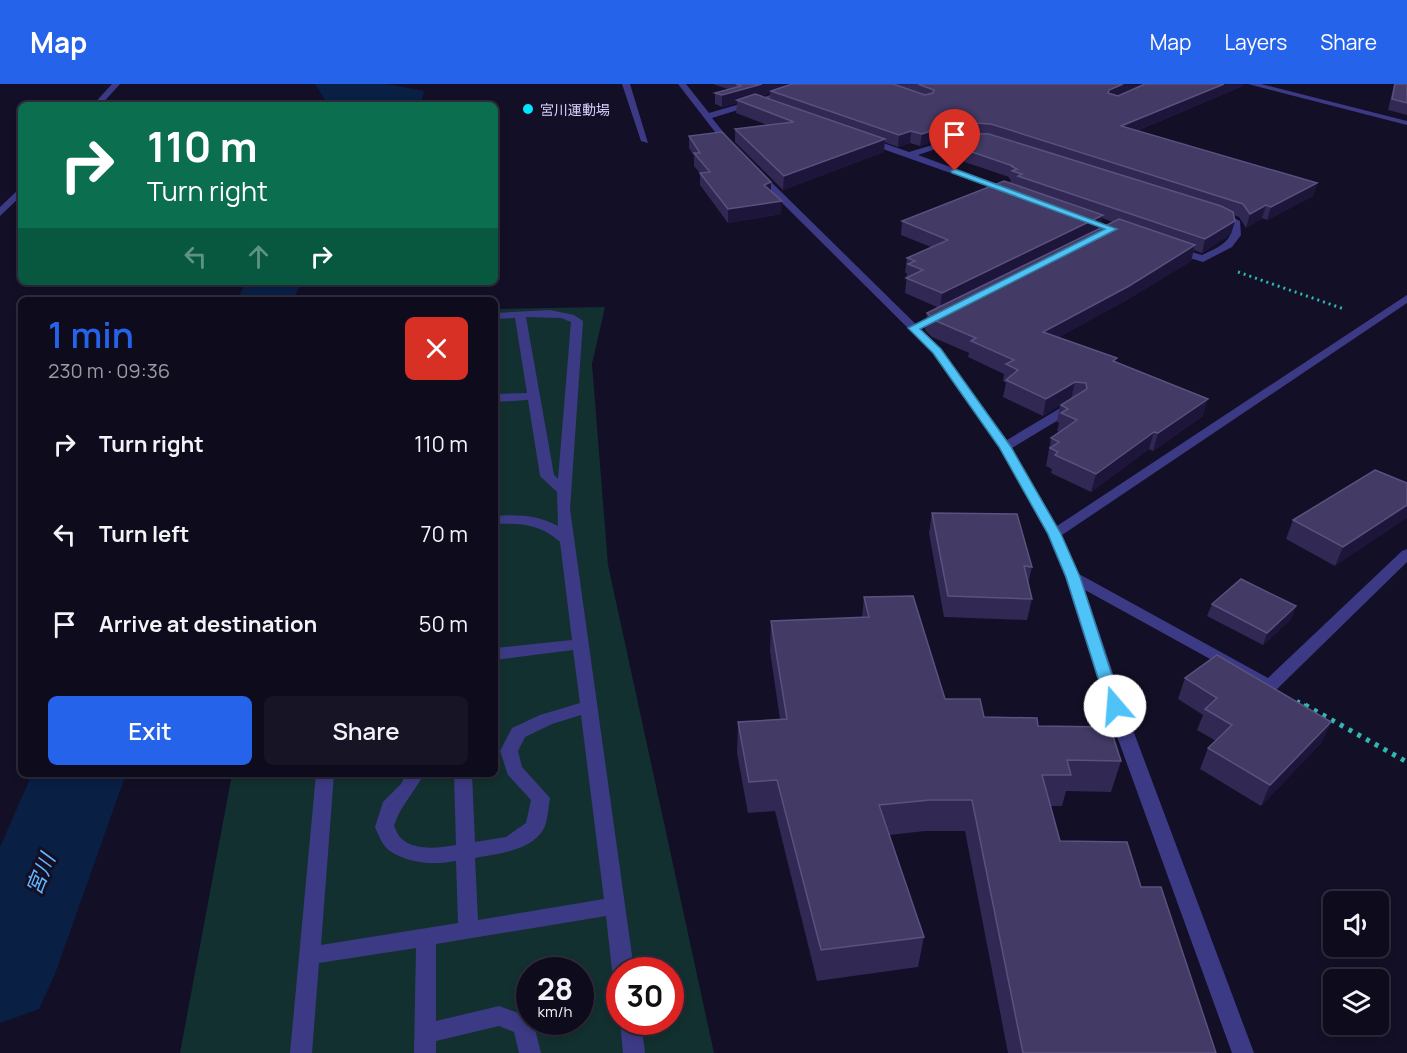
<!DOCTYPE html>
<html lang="en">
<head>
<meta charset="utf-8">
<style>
	body { margin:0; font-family:Manrope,"Noto Sans JP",sans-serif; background:#171425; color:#f1f3f6; height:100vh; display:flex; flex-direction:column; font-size:22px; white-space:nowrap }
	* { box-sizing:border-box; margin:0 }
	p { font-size:20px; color:#9b9ba3 }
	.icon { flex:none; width:33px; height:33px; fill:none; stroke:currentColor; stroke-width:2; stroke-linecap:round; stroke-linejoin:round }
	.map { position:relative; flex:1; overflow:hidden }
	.details { position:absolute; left:18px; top:213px; width:480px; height:480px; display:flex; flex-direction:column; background:#0e0b1c; border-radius:9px; box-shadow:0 3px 9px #0003,0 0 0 2px #2e2b3b }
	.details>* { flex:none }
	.guide { position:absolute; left:18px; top:18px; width:480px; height:183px; border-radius:9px; box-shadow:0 3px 9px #0003,0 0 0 2px #2e2b3b; background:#0b6e4f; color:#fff; overflow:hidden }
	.buttons { position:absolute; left:1323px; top:807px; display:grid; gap:12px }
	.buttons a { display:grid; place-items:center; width:66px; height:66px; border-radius:9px; background:#0e0b1c; box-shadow:0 3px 9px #0003,0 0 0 2px #2e2b3b; font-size:30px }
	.speed { position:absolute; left:516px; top:873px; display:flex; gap:12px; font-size:30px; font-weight:700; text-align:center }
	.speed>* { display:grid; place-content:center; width:78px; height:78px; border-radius:50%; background:#0e0b1c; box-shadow:0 3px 9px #0003,0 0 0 2px #2e2b3b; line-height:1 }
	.speed small { font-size:15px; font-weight:400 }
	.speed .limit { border:9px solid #d22; background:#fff; color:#111 }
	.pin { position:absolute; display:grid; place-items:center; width:51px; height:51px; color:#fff; margin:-62px -26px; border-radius:50% 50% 50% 0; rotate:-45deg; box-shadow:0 0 6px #0007 }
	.pin .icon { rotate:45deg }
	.me { position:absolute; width:66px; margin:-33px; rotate:342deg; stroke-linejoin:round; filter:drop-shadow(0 0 4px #0008) }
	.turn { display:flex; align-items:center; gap:21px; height:126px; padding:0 30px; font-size:27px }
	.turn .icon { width:78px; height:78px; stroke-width:2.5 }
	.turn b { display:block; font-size:42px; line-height:51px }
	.lanes { display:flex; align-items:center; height:57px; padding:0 30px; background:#0003; justify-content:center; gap:30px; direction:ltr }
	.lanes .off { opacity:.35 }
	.round { display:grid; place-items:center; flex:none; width:63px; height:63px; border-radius:9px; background:#171425 }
	.summary { display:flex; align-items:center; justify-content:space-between; height:102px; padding:0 30px }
	h1 { font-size:36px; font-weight:600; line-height:45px; color:#2563eb }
	.primary-button { display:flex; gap:12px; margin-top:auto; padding:12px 30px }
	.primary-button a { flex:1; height:69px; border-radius:9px; background:#2563eb; color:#fff; font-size:24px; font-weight:600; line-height:69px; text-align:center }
	.primary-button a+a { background:#171425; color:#f1f3f6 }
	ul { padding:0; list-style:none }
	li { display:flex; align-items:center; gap:18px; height:90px; padding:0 30px }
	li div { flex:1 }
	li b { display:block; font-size:22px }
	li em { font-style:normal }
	header { display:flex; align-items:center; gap:36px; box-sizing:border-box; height:84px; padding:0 30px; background:#2563eb; color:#fff }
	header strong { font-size:28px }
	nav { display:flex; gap:33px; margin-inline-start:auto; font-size:21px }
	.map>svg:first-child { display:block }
	.green { fill:#12302f; fill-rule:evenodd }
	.water { fill:#0a1f44 }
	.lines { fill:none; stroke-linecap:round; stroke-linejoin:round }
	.river { fill:#0a1f44; fill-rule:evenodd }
	.path-far2 { stroke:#2fb8b0; stroke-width:3; stroke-dasharray:2 4; stroke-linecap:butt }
	.path-far1 { stroke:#2fb8b0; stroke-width:4; stroke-dasharray:3 4.5; stroke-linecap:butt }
	.path { stroke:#2fb8b0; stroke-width:5; stroke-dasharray:4 6; stroke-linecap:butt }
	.minor { fill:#3d3a85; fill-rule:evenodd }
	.wall { fill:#312854; fill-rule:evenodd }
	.shaded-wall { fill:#1d163a }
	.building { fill:#433a66; stroke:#5a527e; stroke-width:1.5 }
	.route { fill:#4fc3f7; stroke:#337fa1; stroke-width:1.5 }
	.poi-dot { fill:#00e5ff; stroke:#130f26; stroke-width:2 }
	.labels { text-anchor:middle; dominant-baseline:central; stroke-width:6; stroke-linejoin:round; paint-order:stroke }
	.far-poi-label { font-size:14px; fill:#d9d4ff; stroke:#130f26; text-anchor:start }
	.near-water-label { font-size:21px; font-style:italic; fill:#62b6ff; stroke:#130f26 }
</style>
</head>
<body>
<header>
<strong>Map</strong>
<nav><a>Map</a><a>Layers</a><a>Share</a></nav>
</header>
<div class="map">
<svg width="1407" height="969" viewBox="0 0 1407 969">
	<rect width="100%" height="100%" fill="#130f26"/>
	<path class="green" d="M605,223L592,280L608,481L714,969H180L232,690H495V225ZM530,886H580V938H530ZM620,886H670V938H620Z"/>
	<path class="water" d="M315,0H387L424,7L421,21H328Z"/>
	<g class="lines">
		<g class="river">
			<path d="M245,198H301L294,216H238Z"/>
			<path d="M32,690H126L55,890L39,925L0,939V763Z"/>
		</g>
		<path class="path-far2" d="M1238,188L1344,225"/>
		<path class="path-far1" d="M1297,617L1307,623"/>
		<path class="path" d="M1305,621L1407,678"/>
		<g class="minor">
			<path d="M112,0H120L101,21H93Z"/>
			<path d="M622,0H630L648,59L641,57Z"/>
			<path d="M678,0H686L709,29L808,0H820L712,34L736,64L732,67L729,66Z"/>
			<path d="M1248,0H1261L1407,37V41Z"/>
			<path d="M866,53L909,68L959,53V57L918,71L1015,107L1007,109L863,58V54Z"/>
			<path d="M754,87H760L941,265L1007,356L1072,317H1080L1082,320L1080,323L1012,364L1057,442L1407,211V219L1062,451L1079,490L1268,594L1402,467L1407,465V478L1276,606L1270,608L1085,506L1124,622L1254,969H1232L1106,622L1065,493L1047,450L999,363L933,269L754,91Z"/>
			<path d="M21,103V112L0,132V123Z"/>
			<path d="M1217,126L1240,137L1241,151L1232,163L1203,178L1170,168V164L1174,163L1202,171C1216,164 1235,158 1231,139L1214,131V127Z"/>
			<path d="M550,226L574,231L583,237L570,425L634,886H620V894L616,893L612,886L606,832L436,860V937L499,922L530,933V938L534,941L541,969H519L514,948L499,942L436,957V969H414L416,864L319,879L312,969H290L316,690H334L321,861L458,839L456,777C435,781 409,780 390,767C383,763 378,750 375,743L383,718L401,700L406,690H424C414,709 400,722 394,742C396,746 398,752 402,755C415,767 440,764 456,761L454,690H472L475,758L506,753L526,739L531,716L508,691L500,667L512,644L540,631L580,619L573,566L495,576V564L572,556L560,458C541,440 520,439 495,440V432C517,430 538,431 558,442L557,408L540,392L528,316L495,318V310L527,309L515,234L495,235V229ZM526,233L561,234L571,238L558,395L554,391ZM581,631L604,815L478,836L475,774C497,770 530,767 543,746C548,738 548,724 550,714L522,683L518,667L525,653L552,640Z"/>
			<path d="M620,937L641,938L645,969H623Z"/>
		</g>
	</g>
	<g class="wall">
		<path d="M713,0H1243V2L1136,47L1317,99L1313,112L1267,136L1262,134L1246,144L1239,133L1234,131L1235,137L1231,150L1202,169L1194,166L1191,177L1125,217L1059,253L1116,278L1203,332L1153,367L1149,365L1091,408L1051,389L1052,385L1046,382L1051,354L1060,348L1057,347L1059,339L1057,338L1060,321L1043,332L1003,313L1006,299L1003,297L1004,290L968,273L969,269L932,253L925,246L927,229L939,224L905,209L907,189H905L907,174L931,163L901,151L902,137L1010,99L1011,95H1009V93L935,68L937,56L920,62L910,59L898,63L884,58V68L783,106L735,58V45L767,41L736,29L737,19L722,23L715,20V9L728,5ZM770,9V15L760,12ZM1102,134L1113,138L1100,144Z"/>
		<path d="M1394,0H1407V31L1388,26Z"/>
		<path d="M689,52L771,107L781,130L728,139L700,101V89L694,82V72L689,64Z"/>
		<path d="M1407,399L1335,482L1286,455L1293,436Z"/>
		<path d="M932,429L1032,483L1028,500L1032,515L1027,536L944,533L929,449Z"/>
		<path d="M864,513L945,615L984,633L1038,642L1121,677L1111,708L1066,707L1062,722H1051L1060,757L1141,803L1216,969H1008L965,747H925L889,751L924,853L918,883L817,897L775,727L748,729L737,669L738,638L780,635L770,567L771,537L862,534Z"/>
		<path d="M1212,520L1296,522L1291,535L1263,561L1207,532Z"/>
		<path d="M1185,594L1331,638L1321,659L1261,722L1200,685L1208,664L1216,657L1197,646L1203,631L1178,615Z"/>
	</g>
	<g class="shaded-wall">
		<path d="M762,0H800L771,7L770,9L741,17L737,16V19L722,23V11Z"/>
		<path d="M1123,0H1149L1107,17L1109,6Z"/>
		<path d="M1224,0H1243V2L1118,54L1121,42Z"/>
		<path d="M957,38L955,50L920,62L922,50Z"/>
		<path d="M911,47L910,59L898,63L899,51Z"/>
		<path d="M885,55L884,68L783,106L784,92Z"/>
		<path d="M771,98V111L764,101Z"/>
		<path d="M1317,99L1313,112L1267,136L1271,123Z"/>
		<path d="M782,117L781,130L728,139V125Z"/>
		<path d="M1266,121L1262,134L1246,144L1250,130Z"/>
		<path d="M1103,131L1100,144L940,224L942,209Z"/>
		<path d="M1235,137L1231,150L1202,169L1205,155Z"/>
		<path d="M1195,161L1191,177L1125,217L1040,264L1043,248Z"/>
		<path d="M1075,298L1071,315L1043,332L1046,315Z"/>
		<path d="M1208,315L1203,332L1153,367L1158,349Z"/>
		<path d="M1154,348L1149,365L1091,408L1096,390Z"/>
		<path d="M1407,421V434L1335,482L1343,463Z"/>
		<path d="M1296,522L1291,535L1263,561L1267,549Z"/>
		<path d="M1331,638L1321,659L1261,722L1270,701Z"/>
	</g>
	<g class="building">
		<path d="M736,0H762L722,11L715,9L741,2Z"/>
		<path d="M792,0H893L925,11L933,9L934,6L918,0H1123L1109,6L1108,9L1118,12L1145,0H1224L1121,42L1317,99L1271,123L1266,121L1250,130L1243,120L991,40L957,38L922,50L911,47L899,51L771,7Z"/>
		<path d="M1395,0H1407V19L1392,15Z"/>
		<path d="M755,10L885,55L784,92L735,45L794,38L737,16Z"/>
		<path d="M722,48L771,98L764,101L782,117L728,125L700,89L710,88L694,69H700L689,52Z"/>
		<path d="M958,49L989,50L1221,122L1233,128L1235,137L1205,155L1018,92L1022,90L1012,87L1017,85L1011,82H1013L937,56Z"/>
		<path d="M1004,97L1103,131L942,209L906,194L923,186L908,180L915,177L907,174L948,156L902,137Z"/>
		<path d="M1119,135L1195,161L1129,202L1043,248L1117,274L1113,277L1208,315L1158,349L1154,348L1096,390L1055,371L1058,368L1050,364L1059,358L1051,354L1077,336L1061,329L1068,325L1061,321L1087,305L1086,299L1075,298L1046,315L1006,296L1018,286L1006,280L1014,276L971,257L976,254L934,236L927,229Z"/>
		<path d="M1375,386L1407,399V421L1343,463L1293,436Z"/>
		<path d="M932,429L1017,430L1032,483L1024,482L1032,515L948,512Z"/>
		<path d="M1241,495L1296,522L1267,549L1212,520Z"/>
		<path d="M913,512L945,615H980L984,633L1037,634L1038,642L1110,643L1121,677L1067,676L1071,691H1042L1060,757L1127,758L1141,803H1161L1216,969H1023L972,716H930L879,721L924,853L821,866L777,696L749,698L738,638L787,635L771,537L869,533L864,513Z"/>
		<path d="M1217,571L1331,638L1270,701L1208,664L1232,641L1205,625L1217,614L1185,594Z"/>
	</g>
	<path class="route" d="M955,85L1117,145L920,245L941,265L1011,363L1061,450L1080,493L1122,622L1120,626H1109L1107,622L1066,493L1048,450L999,363L933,269L908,244L1105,145L952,89L951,87Z"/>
	<circle class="poi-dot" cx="528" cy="25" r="6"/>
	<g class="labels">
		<g class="far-poi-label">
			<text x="540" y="25">宮川運動場</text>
		</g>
		<g class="near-water-label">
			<text transform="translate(40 790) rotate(-68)">宮川</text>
		</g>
	</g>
</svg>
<div class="buttons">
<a><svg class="icon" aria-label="sound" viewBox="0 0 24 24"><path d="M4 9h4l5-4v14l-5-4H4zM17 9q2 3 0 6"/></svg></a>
<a><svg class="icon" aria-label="layers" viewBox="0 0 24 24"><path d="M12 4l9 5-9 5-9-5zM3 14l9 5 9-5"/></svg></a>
</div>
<div class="speed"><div>28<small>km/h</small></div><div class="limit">30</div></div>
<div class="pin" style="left:955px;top:87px;background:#d93025"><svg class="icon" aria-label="arrive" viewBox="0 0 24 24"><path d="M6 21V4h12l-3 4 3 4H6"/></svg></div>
<svg class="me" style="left:1115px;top:622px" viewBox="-20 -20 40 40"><circle r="19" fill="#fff"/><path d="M0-13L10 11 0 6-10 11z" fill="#4fc3f7"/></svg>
<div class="guide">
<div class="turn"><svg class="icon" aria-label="right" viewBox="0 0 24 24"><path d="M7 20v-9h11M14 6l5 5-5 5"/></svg><div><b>110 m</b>Turn right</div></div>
<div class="lanes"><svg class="icon off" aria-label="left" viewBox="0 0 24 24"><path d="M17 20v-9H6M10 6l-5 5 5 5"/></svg><svg class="icon off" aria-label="ahead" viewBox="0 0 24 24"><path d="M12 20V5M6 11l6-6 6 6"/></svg><svg class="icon" aria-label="right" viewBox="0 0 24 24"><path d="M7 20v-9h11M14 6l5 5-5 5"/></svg></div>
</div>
<section class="details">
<div class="summary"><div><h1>1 min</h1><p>230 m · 09:36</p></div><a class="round" style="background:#d93025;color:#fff"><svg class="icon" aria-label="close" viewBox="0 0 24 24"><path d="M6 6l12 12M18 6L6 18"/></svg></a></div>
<ul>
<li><svg class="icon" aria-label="right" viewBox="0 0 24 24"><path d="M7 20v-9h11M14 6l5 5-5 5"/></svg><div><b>Turn right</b></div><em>110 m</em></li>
<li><svg class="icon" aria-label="left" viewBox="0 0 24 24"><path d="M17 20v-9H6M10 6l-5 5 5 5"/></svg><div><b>Turn left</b></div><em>70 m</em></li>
<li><svg class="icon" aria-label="arrive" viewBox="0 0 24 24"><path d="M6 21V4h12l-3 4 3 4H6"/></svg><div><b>Arrive at destination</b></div><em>50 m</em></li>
</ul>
<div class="primary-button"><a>Exit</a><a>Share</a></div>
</section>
</div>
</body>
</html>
